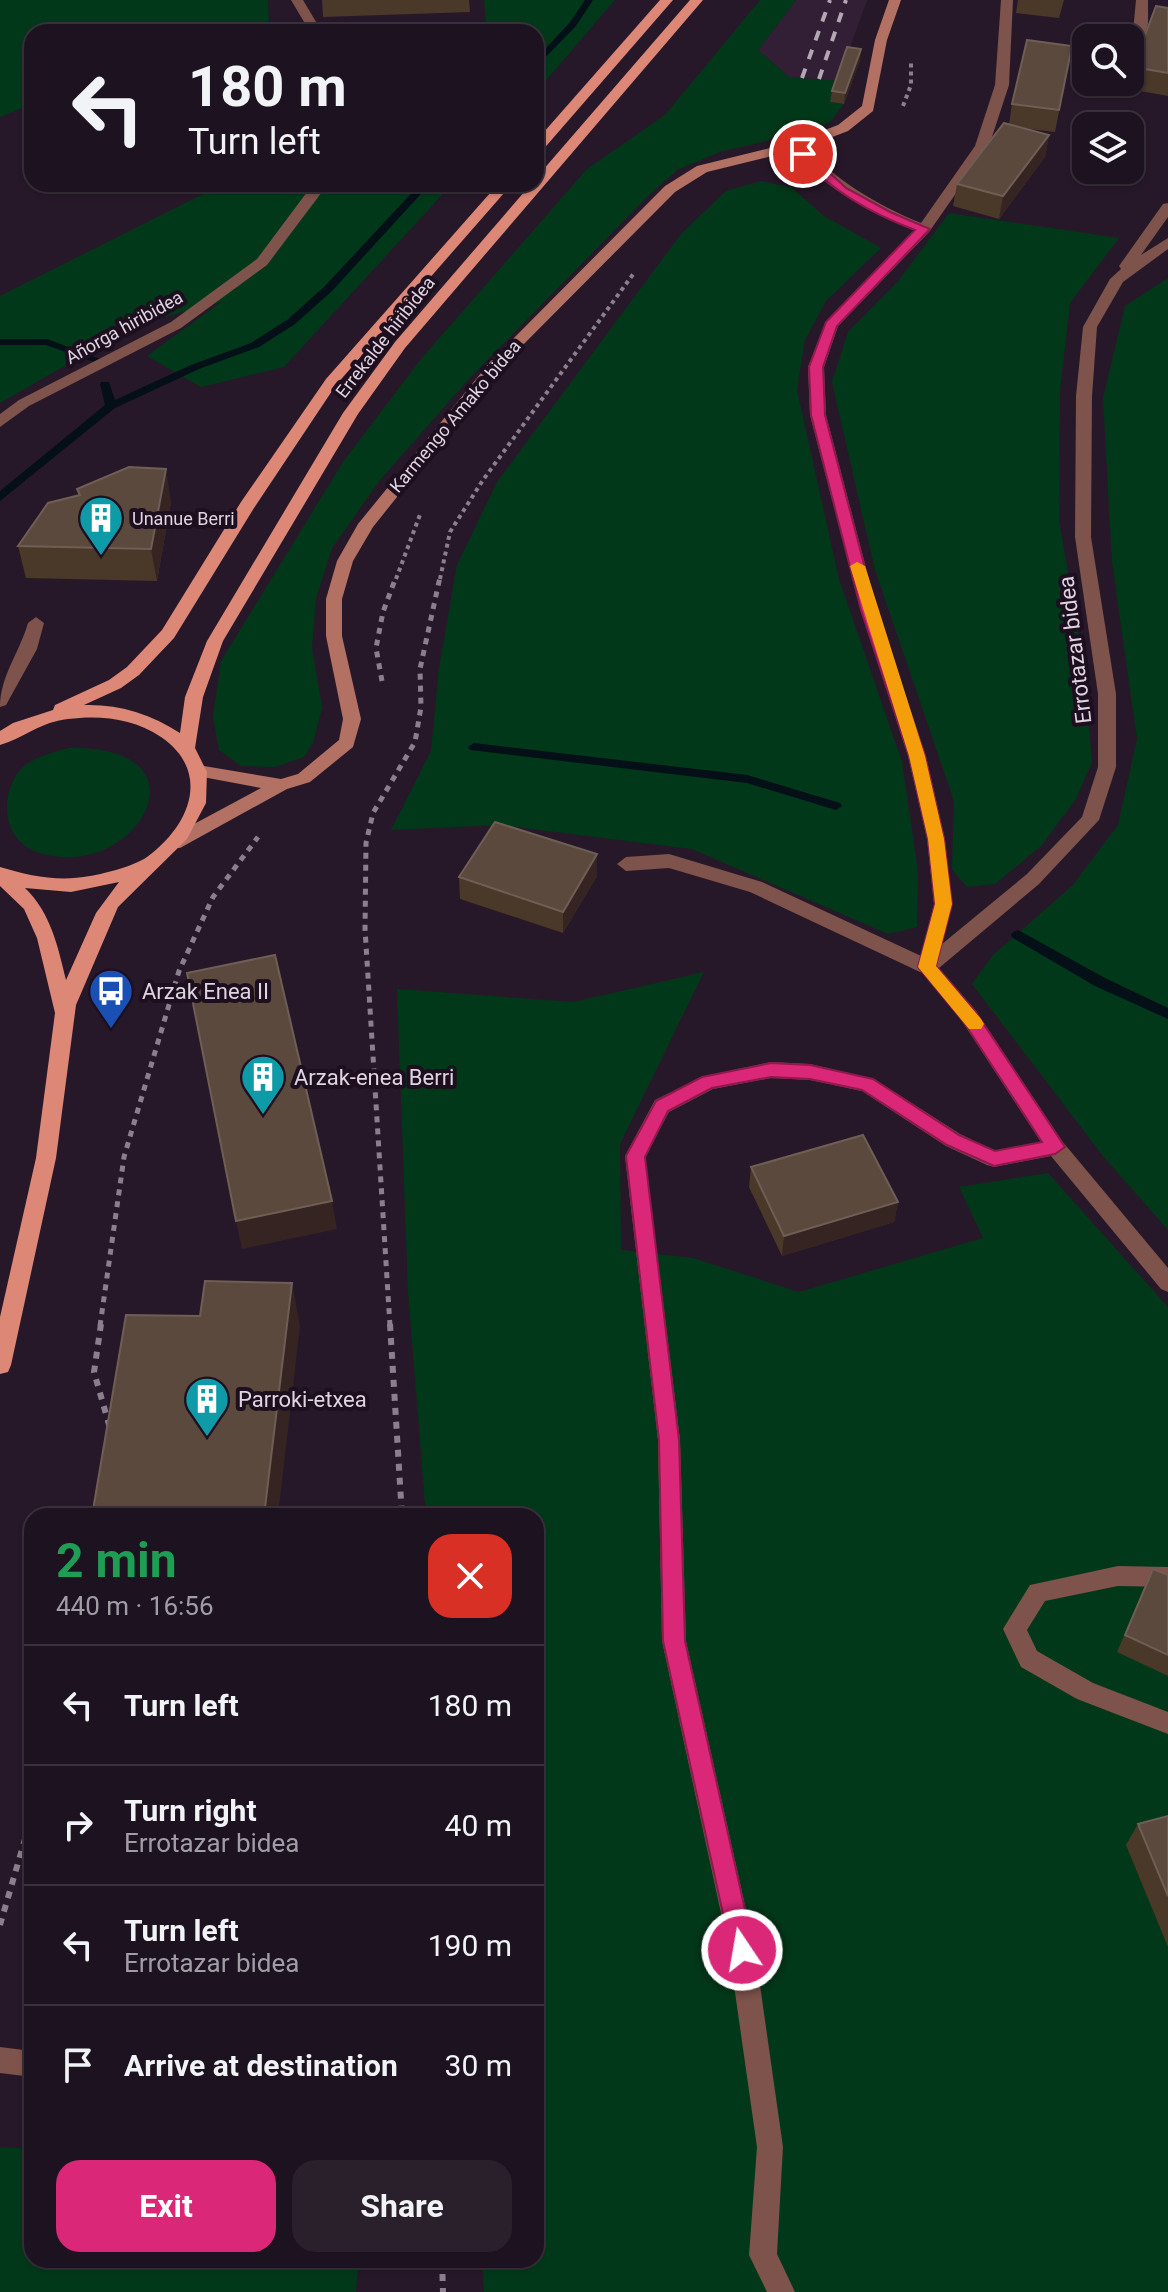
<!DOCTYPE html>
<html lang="en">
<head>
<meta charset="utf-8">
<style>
	body { margin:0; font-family:Roboto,sans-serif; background:#2a202c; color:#f1f3f6; height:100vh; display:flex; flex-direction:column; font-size:30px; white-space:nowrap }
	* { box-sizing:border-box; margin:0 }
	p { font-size:26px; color:#a09ea4 }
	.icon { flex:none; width:44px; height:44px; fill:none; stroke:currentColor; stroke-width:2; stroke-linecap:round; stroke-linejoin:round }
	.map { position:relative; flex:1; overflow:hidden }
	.side { position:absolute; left:24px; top:1508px; width:520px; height:760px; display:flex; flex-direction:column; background:#1d121f; border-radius:24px; box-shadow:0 2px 6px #0004,0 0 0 2px #3b323d }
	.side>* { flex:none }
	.banner { position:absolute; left:24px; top:24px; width:520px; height:168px; border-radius:24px; box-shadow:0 2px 6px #0004,0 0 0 2px #3b323d; background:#1d121f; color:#f1f3f6; overflow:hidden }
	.tools { position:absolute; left:1072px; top:24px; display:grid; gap:16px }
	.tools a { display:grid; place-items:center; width:72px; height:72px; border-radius:16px; background:#1d121f; box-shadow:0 2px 6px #0004,0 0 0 2px #3b323d; font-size:40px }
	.pin { position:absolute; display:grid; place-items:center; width:68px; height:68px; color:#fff; margin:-34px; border:4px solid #fff; border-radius:50%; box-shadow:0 2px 8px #0007 }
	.me { position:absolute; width:88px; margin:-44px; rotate:348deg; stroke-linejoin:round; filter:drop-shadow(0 0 6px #0008) }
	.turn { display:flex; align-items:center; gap:28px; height:168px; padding:0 32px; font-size:36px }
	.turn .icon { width:104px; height:104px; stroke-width:2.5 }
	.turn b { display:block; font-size:56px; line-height:68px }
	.round { display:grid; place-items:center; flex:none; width:84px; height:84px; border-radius:24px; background:#2a202c }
	.overview { display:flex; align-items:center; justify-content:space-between; height:136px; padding:0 32px }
	h1 { font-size:48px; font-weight:700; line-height:60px; color:#1e9e55 }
	.action { display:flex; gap:16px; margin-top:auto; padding:16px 32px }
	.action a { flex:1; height:92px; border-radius:24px; background:#db2777; color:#fff; font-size:32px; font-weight:700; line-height:92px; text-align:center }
	.action a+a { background:#2a202c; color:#f1f3f6 }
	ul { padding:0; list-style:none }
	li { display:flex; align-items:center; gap:24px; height:120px; padding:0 32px; border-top:2px solid #3b323d }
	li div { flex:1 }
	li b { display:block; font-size:30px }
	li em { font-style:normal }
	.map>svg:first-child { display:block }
	.built { fill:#331f35 }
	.green { fill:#02381a }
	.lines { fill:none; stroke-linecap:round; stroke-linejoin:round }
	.stream { fill:#040f18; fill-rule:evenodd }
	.path-far2 { stroke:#8b7f8d; stroke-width:4; stroke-dasharray:4 4; stroke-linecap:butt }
	.path-far1 { stroke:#8b7f8d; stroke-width:5; stroke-dasharray:6 6; stroke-linecap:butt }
	.path { stroke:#8b7f8d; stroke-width:6; stroke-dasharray:7 7; stroke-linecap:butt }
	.lane { fill:#7d534b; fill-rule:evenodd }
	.street { fill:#7d534b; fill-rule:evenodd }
	.secondary { fill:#b37164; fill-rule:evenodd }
	.primary { fill:#dd8777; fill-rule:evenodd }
	.rail { stroke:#b3a7b4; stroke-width:4; stroke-dasharray:10 10; stroke-linecap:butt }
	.wall { fill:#4a3829 }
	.shaded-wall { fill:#352421 }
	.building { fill:#5a493c; stroke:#6f5e56; stroke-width:2 }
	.route { fill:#db2777; stroke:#8e194d; stroke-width:2 }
	.slow { fill:#f59e0b }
	.labels { text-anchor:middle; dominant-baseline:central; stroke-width:8; stroke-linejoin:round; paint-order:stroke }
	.far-street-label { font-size:18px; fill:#dfd4e0; stroke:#1d0f1f }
	.far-poi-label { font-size:18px; fill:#dfd4e0; stroke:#1d0f1f; text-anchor:start }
	.street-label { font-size:22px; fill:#dfd4e0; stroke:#1d0f1f }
	.poi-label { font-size:22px; fill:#dfd4e0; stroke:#1d0f1f; text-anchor:start }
</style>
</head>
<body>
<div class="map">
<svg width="1168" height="2292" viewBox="0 0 1168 2292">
	<rect width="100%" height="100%" fill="#271829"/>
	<path class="built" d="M796,0H867L838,81L789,77L758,50Z"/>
	<g class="green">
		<path d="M0,0H268L269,21L236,32H32V104L0,117Z"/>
		<path d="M484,0H615L536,92V32H392L486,25Z"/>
		<path d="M760,0H796L758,50L789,77L838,81L831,102L844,104L830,122L813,130L720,152L677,170L647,197L469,379L380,480L332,548L316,598L312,647L322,708L313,743L304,757L275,767L241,766L219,750L213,717L221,661L343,462L421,359L587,169L665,115Z"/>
		<path d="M761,181L791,187L824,216L881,248L826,301L805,340L797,390L839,579L902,762L918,872L917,927L888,934L692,849L499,825L391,830L431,751L439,668L457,565L497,482L681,234L726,191Z"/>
		<path d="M223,184H452L284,367L201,387L147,356L221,302L138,324L0,403V296Z"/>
		<path d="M949,213L1119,238L1070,303L1060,391L1059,520L1083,660L1092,762L1076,799L1041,846L995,884L967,887L952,870L954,801L875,570L832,382L848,332L899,280Z"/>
		<path d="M1168,278V1230L1103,1156L972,984L993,955L1073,885L1118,825L1137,739L1112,562L1103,398L1125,306Z"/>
		<path d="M69,748C220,745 131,891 32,850C0,834 0,790 24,766C38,756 53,752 69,748Z"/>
		<path d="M704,972L620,1144L621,1250L693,1258L799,1292L983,1238L959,1187L1048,1173L1168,1307V2292H484L482,2260H536V1516H426L408,1291L397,989L574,1002Z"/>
		<path d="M0,2147L32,2149V2260H359L356,2292H0Z"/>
	</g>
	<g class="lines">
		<g class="stream">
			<path d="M585,0H593L576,26L536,67V59L570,22Z"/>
			<path d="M420,184H430L332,291L295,324L259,347L199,369L115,408L0,501V491L105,405L100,384L101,382H109L115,400L191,365L251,343L287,320L324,287Z"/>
			<path d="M0,339H47L100,359L95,362L91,361L46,345H0Z"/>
			<path d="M474,743L747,775L840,803L842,806L836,810L747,783L470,750L468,747Z"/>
			<path d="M1018,930L1105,978L1168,1008V1019L1095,986L1013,938L1011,935L1013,932Z"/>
		</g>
		<g class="path-far2">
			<path d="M903,106L911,85V62"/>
			<path d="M396,579L421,512"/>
			<path d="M440,579L450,532L483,480L634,273"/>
		</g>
		<g class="path-far1">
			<path d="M382,681L376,648L383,612L396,577"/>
			<path d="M100,1326L124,1157L179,971L213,897L258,837"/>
			<path d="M390,1326L365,929L366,843L373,813L415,742L421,707L420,669L440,577"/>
		</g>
		<g class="path">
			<path d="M101,1324L94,1372L110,1428"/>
			<path d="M390,1324L402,1516"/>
			<path d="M0,1925L32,1815"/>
			<path d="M442,2260L443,2292"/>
		</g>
		<g class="lane">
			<path d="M291,0H303L322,32H310Z"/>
			<path d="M313,184H328L267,265L181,328L29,406L0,427V414L19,400L171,322L257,259Z"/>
			<path d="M36,617L44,623L37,649L6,705L0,707C0,676 19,654 28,623Z"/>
			<path d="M669,854L762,882L934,962L936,967L927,974L920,972L750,892L669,868L626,871L617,864L626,857Z"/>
			<path d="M1118,1566L1168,1567V1587L1118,1586L1045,1601L1027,1630L1037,1651L1093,1683L1168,1712V1734L1077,1699L1021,1667L1003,1629L1030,1585Z"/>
		</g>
		<g class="street">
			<path d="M1001,0H1013L1009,85L989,146L929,232L838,326L824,367L826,415L877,610L926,756L945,839L952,904L942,944L1027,874L1082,817L1098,767V694L1075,537L1076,396L1083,327L1110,279L1121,269L1119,266L1163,204L1168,203V217L1141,255L1168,238V249L1123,282L1097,327L1092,396L1091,537L1116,694V767L1099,820L1039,884L939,968L976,1011L1062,1141L1168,1268V1292L1161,1289L1051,1156L994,1167L987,1165L946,1146L862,1091L810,1080L771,1078L713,1089L669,1112L645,1156L680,1440L686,1641L755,1950L783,2147L777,2254L795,2292H767L749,2255L757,2147L729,1950L662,1641L658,1440L625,1156L655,1100L702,1077L771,1062L810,1064L874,1079L960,1134L995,1151L1041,1142L962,1021L918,967L934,904L927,839L908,756L861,610L810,415L808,367L826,322L915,230C867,211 821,187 789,146L801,143C835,180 875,204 921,223L975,146L995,85Z"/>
			<path d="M1136,0H1148V24L1137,59L1130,63Z"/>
			<path d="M0,2047L32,2051V2077L0,2073Z"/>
		</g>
		<path class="secondary" d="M889,0H901L887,40L873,111L848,131L801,149L707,172L675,192L500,368L373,527L353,561L342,599V636L361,719L353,747L310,782L287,789L180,848H168L165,843L168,838L261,788L192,775L189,771L192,767L198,765L281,779L298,774L339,740L343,719L326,636V599L337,561L358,524L490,362L665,186L697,166L791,143L838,125L862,106L875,40Z"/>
		<g class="primary">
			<path d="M660,0H673L541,152L536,153V141Z"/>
			<path d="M690,0H703L405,348L358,414L223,641L203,697L195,748L207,772L206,803L187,839L118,907L76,1005L56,1158L11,1365L8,1372L0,1374V1317L36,1158L55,1013L37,938L24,909L0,886V867C30,876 58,882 90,876C107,873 134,866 147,857C190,826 212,772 161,737C133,718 100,715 68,719C40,722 24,738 0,745V731L13,723L53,710L55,705L109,680L127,667L162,630L241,502L326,379L498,184H512L336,385L254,508L174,638L139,675L121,688L84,705C119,704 151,714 180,733L185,697L207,641L343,413L395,342L531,184H536V178ZM119,882L96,913L66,980C58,947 51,913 25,888L71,892Z"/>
		</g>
		<g class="rail">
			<path d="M802,78L830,0"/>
			<path d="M819,79L846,0"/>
		</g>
	</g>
	<g class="wall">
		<path d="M322,0H469L470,12L323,17Z"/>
		<path d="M1018,0H1064L1059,18L1016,13Z"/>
		<path d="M1168,8V96L1129,89L1133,67Z"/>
		<path d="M1072,46L1055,132L1028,129L1049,135L1045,157L999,219L953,206L957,184L1009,124L1012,104Z"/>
		<path d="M861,49L860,60L844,104L830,102L832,91Z"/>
		<path d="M77,489L171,502L157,581L26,578L18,546L79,496Z"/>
		<path d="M597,854V876L563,933L460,899L459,877Z"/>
		<path d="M751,1167L898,1202L894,1222L782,1256L749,1187Z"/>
		<path d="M1168,1575V1676L1117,1652L1145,1586Z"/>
		<path d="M1168,1816V1947L1126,1845L1138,1824Z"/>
	</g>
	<g class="shaded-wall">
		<path d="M861,49L860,60L844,104L845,93Z"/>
		<path d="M1049,135L1045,157L999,219L1003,196Z"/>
		<path d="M166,469L171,502L157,581L151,549Z"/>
		<path d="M597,854V876L563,933V912Z"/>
		<path d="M332,1201L337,1229L242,1249L236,1221Z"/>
		<path d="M898,1202L894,1222L782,1256L784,1236Z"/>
		<path d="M292,1283L300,1326L278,1516H264Z"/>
	</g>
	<g class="building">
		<path d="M1156,6L1168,8V73L1133,67Z"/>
		<path d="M1027,40L1072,46L1059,110L1012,104Z"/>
		<path d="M847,47L861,49L845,93L832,91Z"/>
		<path d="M1004,123L1049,135L1003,196L957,184Z"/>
		<path d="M129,467L166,469L151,549L18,546L48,503L80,495L77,489Z"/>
		<path d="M495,822L597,854L563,912L459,877Z"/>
		<path d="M275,955L332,1201L236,1221L187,973Z"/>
		<path d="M863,1135L898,1202L784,1236L751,1167Z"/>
		<path d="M205,1281L292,1283L264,1516H92L126,1315L200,1316Z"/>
		<path d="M1153,1569L1168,1575V1655L1125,1635Z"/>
		<path d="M1168,1816V1896L1138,1824Z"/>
	</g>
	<path class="route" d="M798,152H807L846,188L890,212L930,229L837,326L823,367L825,415L876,610L925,756L944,839L952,904L936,966L975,1011L1065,1147L1055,1154L994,1166L947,1145L862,1090L810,1079L771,1077L712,1088L668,1111L645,1157L679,1440L685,1641L754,1950L750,1958L742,1961L734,1958L731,1950L663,1641L659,1440L626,1156L656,1101L702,1077L771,1063L810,1065L873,1079L959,1135L995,1151L1042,1142L963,1021L918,967L935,904L928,839L909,756L861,610L811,415L809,367L826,322L915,230C865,211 838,193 798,157Z"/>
	<path class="slow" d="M857,562L865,566L925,756L944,839L952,904L936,966L981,1019L984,1024L981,1029H969L918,967L935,904L928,839L909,756L850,566Z"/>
	<defs>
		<g id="building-pin" transform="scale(2.3)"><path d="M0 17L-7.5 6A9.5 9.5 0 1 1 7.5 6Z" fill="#0f9aa8" stroke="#1d0f1f"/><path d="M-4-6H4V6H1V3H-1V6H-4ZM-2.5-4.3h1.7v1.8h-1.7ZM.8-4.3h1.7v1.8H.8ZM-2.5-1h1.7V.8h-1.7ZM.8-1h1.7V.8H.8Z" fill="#fff"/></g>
		<g id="bus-pin" transform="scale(2.3)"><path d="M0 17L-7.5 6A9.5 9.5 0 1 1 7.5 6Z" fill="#1a4fb4" stroke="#1d0f1f"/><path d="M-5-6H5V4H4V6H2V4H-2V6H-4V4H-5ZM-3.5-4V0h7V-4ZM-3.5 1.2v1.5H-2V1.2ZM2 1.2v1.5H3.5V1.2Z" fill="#fff"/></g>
	</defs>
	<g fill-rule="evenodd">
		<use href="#building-pin" x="101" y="518"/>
		<use href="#bus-pin" x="111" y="991"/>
		<use href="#building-pin" x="263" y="1077"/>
		<use href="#building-pin" x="207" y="1399"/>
	</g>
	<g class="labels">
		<g class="far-street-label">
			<text transform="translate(124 327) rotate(-29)">Añorga hiribidea</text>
			<text transform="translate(385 337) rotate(-52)">Errekalde hiribidea</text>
			<text transform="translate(455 416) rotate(-50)">Karmengo Amako bidea</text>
		</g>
		<g class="far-poi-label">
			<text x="132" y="518">Unanue Berri</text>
		</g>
		<g class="street-label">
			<text transform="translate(1075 650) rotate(-97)">Errotazar bidea</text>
		</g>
		<g class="poi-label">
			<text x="142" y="991">Arzak Enea II</text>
			<text x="294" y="1077">Arzak-enea Berri</text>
			<text x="238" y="1399">Parroki-etxea</text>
		</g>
	</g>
</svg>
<div class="tools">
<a><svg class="icon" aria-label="search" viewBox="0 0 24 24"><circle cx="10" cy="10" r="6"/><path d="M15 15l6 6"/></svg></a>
<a><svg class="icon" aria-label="layers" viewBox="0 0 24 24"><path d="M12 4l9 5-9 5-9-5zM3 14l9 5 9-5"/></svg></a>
</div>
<div class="pin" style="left:803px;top:154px;background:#d93025"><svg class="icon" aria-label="arrive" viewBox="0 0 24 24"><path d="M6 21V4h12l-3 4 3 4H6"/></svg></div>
<svg class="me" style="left:742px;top:1950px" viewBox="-20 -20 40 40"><circle r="17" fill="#db2777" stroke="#fff" stroke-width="3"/><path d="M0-11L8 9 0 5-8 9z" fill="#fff"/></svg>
<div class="banner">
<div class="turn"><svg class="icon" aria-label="left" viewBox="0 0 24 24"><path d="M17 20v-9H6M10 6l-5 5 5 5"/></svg><div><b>180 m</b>Turn left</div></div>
</div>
<section class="side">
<div class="overview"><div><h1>2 min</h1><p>440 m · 16:56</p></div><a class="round" style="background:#d93025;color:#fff"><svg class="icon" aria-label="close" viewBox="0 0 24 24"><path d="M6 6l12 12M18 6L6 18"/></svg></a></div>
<ul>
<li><svg class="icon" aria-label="left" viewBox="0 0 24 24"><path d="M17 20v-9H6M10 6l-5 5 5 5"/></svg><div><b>Turn left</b></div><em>180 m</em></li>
<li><svg class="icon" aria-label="right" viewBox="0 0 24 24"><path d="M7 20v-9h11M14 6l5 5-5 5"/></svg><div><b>Turn right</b><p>Errotazar bidea</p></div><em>40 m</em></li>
<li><svg class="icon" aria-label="left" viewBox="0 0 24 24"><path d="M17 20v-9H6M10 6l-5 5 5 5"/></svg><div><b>Turn left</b><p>Errotazar bidea</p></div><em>190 m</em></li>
<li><svg class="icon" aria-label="arrive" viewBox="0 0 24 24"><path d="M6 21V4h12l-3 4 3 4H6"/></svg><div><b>Arrive at destination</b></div><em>30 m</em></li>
</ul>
<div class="action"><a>Exit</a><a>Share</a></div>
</section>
</div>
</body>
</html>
